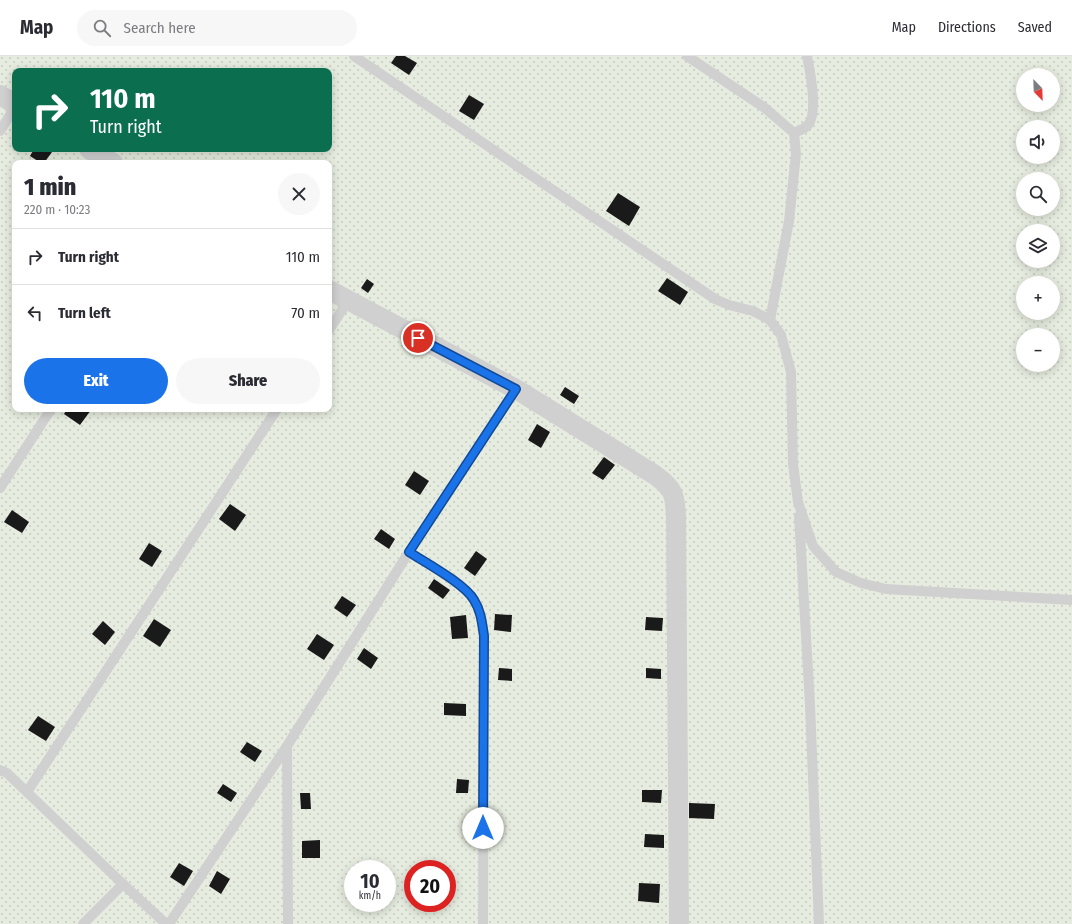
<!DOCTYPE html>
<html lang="en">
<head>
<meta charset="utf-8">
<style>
	body { margin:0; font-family:"Fira Sans Condensed",sans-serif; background:#f7f7f7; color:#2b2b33; height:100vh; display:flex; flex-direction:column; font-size:15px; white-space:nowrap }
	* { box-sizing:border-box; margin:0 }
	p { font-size:13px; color:#7c7c81 }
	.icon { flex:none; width:22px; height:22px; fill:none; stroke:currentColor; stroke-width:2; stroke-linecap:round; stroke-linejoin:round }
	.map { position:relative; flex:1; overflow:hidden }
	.panel { position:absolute; left:12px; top:104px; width:320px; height:252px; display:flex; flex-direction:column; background:#fff; border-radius:8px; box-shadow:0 2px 10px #0003 }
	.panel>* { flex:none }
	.hud { position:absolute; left:12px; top:12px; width:320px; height:84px; border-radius:8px; box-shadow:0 2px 10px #0003; background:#0b6e4f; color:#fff; overflow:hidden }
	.needle { width:26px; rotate:157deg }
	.tools { position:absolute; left:1016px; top:12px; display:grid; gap:8px }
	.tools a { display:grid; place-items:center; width:44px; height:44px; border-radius:50%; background:#fff; box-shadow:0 2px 10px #0003; font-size:20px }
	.speed { position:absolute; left:344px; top:804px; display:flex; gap:8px; font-size:20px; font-weight:700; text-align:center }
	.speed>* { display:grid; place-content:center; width:52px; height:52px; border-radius:50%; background:#fff; box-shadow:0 2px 10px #0003; line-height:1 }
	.speed small { font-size:10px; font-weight:400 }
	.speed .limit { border:6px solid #d22; background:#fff; color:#111 }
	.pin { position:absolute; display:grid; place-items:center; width:34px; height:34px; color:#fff; margin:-17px; border:2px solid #fff; border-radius:50%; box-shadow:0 1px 4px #0007 }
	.me { position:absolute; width:44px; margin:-22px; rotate:0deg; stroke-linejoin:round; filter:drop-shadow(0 0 3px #0008) }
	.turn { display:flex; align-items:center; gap:14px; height:84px; padding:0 12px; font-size:18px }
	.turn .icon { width:52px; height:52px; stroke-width:2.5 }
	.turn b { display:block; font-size:28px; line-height:34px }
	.round { display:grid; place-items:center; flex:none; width:42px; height:42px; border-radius:21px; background:#f7f7f7 }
	.head { display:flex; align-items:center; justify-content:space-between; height:68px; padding:0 12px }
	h1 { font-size:24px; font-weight:800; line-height:30px }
	.cta { display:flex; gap:8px; margin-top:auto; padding:8px 12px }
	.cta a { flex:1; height:46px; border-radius:24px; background:#1a73e8; color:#fff; font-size:16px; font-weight:800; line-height:46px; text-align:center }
	.cta a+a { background:#f7f7f7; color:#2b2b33 }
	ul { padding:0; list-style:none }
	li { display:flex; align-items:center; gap:12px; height:56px; padding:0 12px; border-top:1px solid #e1e1e2 }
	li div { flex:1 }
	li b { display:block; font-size:15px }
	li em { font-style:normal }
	header { display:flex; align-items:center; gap:24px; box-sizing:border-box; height:56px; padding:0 20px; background:#fff; border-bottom:1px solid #e1e1e2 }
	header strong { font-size:19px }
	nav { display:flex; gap:22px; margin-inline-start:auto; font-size:14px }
	.search { width:280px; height:36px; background:#f7f7f7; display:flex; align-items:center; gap:10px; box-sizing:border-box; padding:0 14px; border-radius:22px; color:#7c7c81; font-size:15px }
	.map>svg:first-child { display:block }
	.grass { fill:url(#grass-dots); fill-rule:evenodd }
	.building { fill:#1a1a1a }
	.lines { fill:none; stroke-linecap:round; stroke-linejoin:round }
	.lane { stroke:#d0d0d0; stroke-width:10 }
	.street { stroke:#d0d0d0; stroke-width:20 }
	.route-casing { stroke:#114b97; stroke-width:10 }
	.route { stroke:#1a73e8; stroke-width:7 }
</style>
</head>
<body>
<header>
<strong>Map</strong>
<div class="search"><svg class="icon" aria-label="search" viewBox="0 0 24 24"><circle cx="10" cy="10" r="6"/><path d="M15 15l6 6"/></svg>Search here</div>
<nav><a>Map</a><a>Directions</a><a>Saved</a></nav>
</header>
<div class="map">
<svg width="1072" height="868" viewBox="0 0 1072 868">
	<defs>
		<pattern id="grass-dots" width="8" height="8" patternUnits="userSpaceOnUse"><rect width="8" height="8" fill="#e6ecdf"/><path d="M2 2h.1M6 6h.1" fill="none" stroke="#c6cbc0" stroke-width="1.8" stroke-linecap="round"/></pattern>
	</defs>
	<rect width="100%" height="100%" fill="#fff"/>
	<path class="grass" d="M0,0H1072V868H0ZM15,15H329V93H15ZM1023,19H1053V49H1023ZM1023,71H1053V101H1023ZM15,107H329V353H15ZM1023,123H1053V153H1023ZM1023,175H1053V205H1023ZM1023,227H1053V257H1023ZM1023,279H1053V309H1023ZM353,813H387V847H353ZM413,813H447V847H413Z"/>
	<g class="building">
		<path d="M396,0H405L417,7L409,19L391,7Z"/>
		<path d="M469,39L484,48L474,64L459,55Z"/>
		<path d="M34,93H48L52,96L44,107H41L30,100Z"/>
		<path d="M618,137L640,151L629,170L606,155Z"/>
		<path d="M667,222L688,236L680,249L658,235Z"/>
		<path d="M367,223L374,228L368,237L361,232Z"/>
		<path d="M565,331L579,340L574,348L560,339Z"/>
		<path d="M67,353H89L91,354L80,369L64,358Z"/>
		<path d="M537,368L550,376L541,392L528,384Z"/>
		<path d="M604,401L615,409L603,424L592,417Z"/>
		<path d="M414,415L429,425L420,439L405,429Z"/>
		<path d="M230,448L246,459L235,475L219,463Z"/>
		<path d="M12,454L29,466L22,477L4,466Z"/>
		<path d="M381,473L395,483L389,493L374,483Z"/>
		<path d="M149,487L162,495L152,511L139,503Z"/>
		<path d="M476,495L487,503L475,520L464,512Z"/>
		<path d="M434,523L450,534L443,543L428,532Z"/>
		<path d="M342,540L356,549L347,561L334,552Z"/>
		<path d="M495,558L512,559L511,576L494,574Z"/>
		<path d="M466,559L468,582L452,583L450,561Z"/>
		<path d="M646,561L663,562L662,575L645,574Z"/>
		<path d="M154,563L171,574L160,591L143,580Z"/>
		<path d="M103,565L115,576L105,589L92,578Z"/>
		<path d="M317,578L334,589L324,604L307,593Z"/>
		<path d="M364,592L378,602L371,613L357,603Z"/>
		<path d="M499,612L512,613V625L498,624Z"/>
		<path d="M646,612L661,613V623L646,622Z"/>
		<path d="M444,647L466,648V660L444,659Z"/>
		<path d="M38,660L55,671L46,685L28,674Z"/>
		<path d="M247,686L262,695L255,706L240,696Z"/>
		<path d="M457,723L469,724L468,737H456Z"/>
		<path d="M223,728L237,737L231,746L217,737Z"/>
		<path d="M642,734H662L661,747L642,746Z"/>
		<path d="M300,737H310L311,753H301Z"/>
		<path d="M689,747L715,748L714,763L689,762Z"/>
		<path d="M645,778L664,779V792L644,791Z"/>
		<path d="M320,784V802H302V785Z"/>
		<path d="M179,807L193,815L184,830L170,821Z"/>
		<path d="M217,815L230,823L221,838L209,830Z"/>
		<path d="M639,827L660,828L659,847L638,845Z"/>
	</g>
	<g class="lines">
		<g class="lane">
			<path d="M354,0L715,243L729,249L753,255L770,264L781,279L791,316L793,408L798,446L813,490L836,516L861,527L886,533L1072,544"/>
			<path d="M687,0L765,52L794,77L796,98L789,165L770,264"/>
			<path d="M0,75L15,51"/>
			<path d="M794,77C798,75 804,73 807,70C819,59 810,15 807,0"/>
			<path d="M329,274L348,245"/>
			<path d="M0,432L51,353"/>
			<path d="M799,460L810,649L819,868"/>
			<path d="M409,496C426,507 465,528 474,544C481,555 482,567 484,580L483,868"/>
			<path d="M287,690L288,868"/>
			<path d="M0,714L7,717L123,828L166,868"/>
			<path d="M27,736L277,353"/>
			<path d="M83,868L123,828"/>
			<path d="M169,868L287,690L409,496L516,333"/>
		</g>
		<g class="street">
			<path d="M0,39L15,48"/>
			<path d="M89,93L113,107"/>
			<path d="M329,234L516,333L655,419C674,433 675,438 676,461L679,868"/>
		</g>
	</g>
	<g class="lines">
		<g class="route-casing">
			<path id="route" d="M418,282L516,333L409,496C426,507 465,528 474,544C481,555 482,567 484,580L483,772"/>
		</g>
		<use href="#route" class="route"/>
	</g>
</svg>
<div class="tools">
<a><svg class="needle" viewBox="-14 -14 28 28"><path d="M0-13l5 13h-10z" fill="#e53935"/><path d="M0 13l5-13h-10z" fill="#7c7c81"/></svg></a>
<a><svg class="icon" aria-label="sound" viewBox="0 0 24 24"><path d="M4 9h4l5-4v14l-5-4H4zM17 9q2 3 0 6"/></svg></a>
<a><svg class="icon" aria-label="search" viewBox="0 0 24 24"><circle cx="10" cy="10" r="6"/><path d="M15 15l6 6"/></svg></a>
<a><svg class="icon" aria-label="layers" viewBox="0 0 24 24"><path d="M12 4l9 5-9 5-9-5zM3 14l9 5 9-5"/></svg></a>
<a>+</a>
<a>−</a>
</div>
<div class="speed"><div>10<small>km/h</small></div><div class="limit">20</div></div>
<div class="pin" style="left:418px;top:282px;background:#d93025"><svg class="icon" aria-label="arrive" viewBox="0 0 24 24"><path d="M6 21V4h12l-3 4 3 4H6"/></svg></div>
<svg class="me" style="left:483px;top:772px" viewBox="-20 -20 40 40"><circle r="19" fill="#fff"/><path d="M0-13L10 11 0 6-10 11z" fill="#1a73e8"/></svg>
<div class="hud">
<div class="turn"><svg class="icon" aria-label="right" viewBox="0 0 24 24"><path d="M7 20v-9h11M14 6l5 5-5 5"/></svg><div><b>110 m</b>Turn right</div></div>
</div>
<section class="panel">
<div class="head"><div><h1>1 min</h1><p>220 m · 10:23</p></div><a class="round"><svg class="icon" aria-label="close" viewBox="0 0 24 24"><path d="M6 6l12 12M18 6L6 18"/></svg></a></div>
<ul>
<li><svg class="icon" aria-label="right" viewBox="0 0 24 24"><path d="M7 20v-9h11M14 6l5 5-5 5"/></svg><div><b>Turn right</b></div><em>110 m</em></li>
<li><svg class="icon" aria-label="left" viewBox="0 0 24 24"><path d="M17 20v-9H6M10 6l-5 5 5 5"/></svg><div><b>Turn left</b></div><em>70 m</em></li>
</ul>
<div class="cta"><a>Exit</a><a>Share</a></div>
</section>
</div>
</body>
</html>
